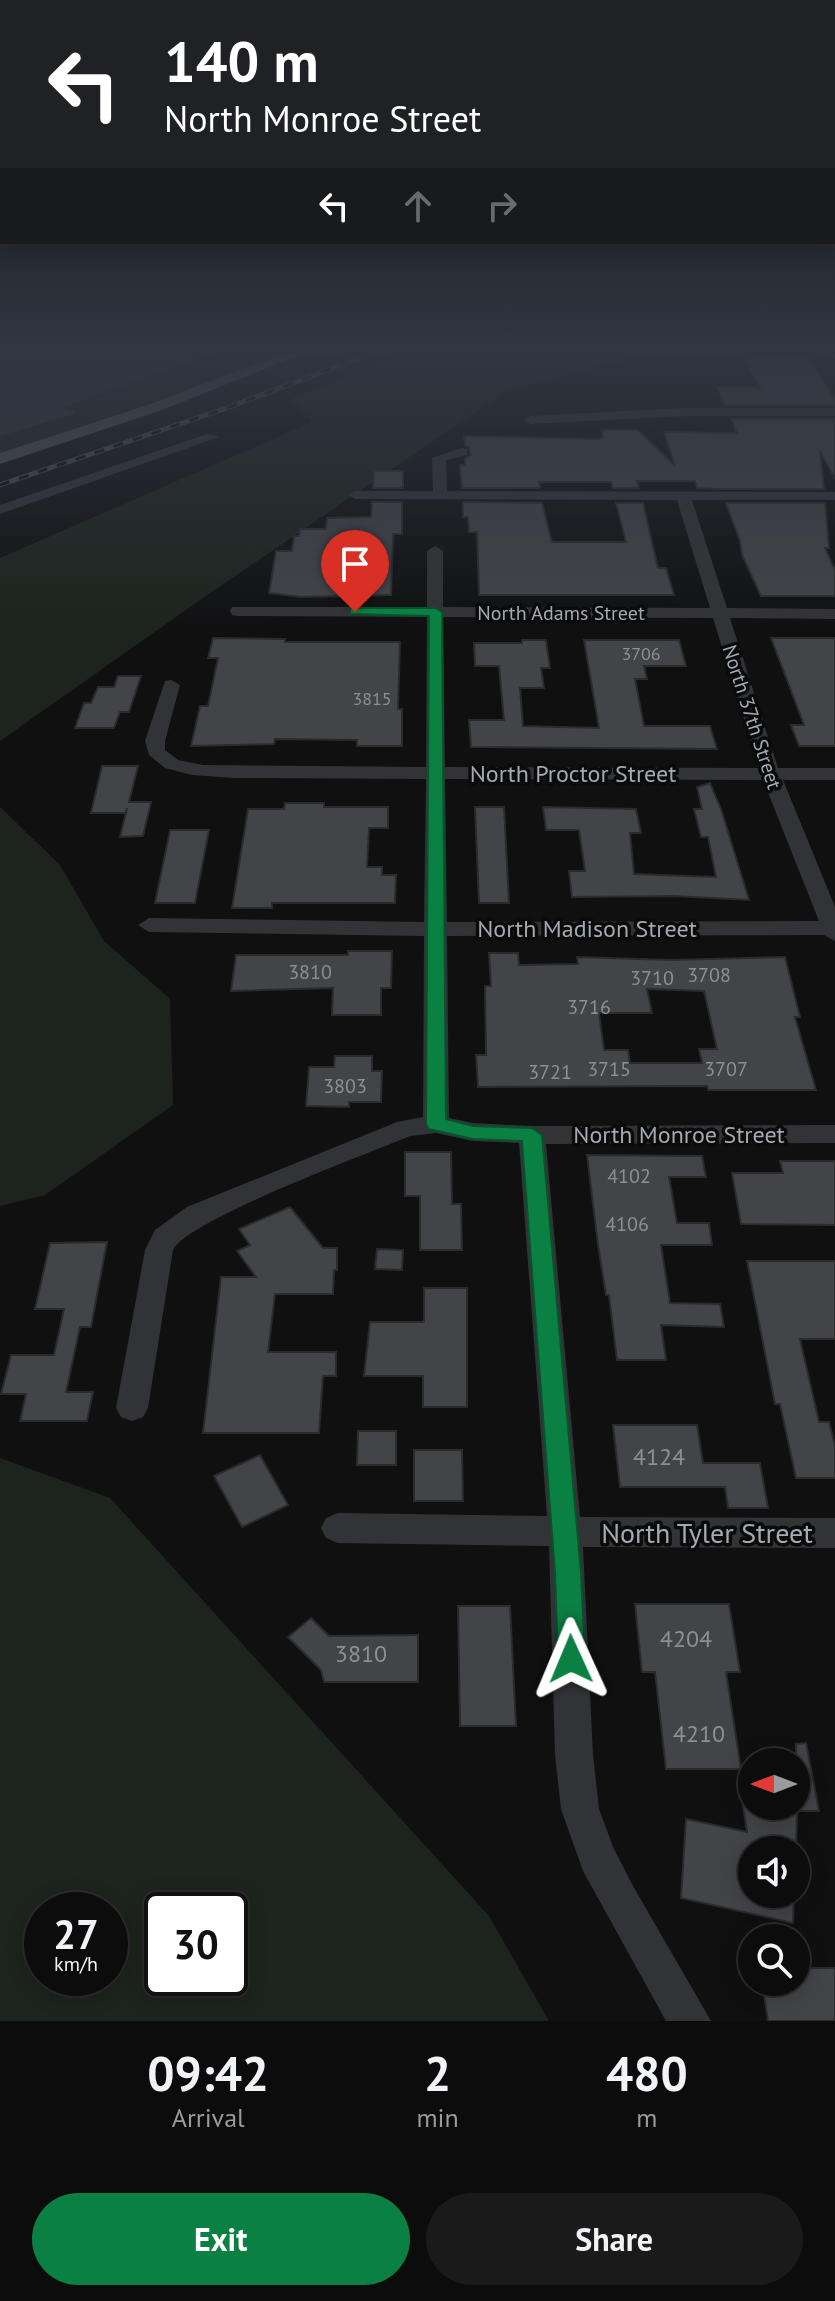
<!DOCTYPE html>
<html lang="en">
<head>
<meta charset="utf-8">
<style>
	body { margin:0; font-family:"PT Sans",sans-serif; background:#1a1a1b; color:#f1f3f6; height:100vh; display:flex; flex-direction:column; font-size:30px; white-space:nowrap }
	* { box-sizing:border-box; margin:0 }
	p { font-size:26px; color:#9a9b9d }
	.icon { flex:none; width:44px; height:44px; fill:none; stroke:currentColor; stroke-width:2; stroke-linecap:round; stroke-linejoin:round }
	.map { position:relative; height:2021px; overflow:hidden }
	.details { display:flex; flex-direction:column; background:#0c0c0d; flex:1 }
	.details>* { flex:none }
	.banner { position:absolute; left:0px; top:0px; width:836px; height:244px; box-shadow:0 4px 20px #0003,0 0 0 2px #2c2c2e; background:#202124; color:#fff; overflow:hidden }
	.needle { width:52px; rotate:270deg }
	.tools { position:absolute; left:738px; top:1748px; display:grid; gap:16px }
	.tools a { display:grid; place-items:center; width:72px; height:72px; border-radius:50%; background:#0c0c0d; box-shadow:0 4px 20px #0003,0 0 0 2px #2c2c2e; font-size:40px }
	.speed { position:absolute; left:24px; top:1892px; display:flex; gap:16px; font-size:40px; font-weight:700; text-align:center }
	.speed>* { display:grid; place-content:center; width:104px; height:104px; border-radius:50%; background:#0c0c0d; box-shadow:0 4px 20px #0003,0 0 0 2px #2c2c2e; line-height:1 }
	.speed small { font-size:20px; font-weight:400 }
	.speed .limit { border:4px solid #111; border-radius:12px; background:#fff; color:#111 }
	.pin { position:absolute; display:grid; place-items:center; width:68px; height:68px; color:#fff; margin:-82px -34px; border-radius:50% 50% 50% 0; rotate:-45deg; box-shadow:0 0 8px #0007 }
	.pin .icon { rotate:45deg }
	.me { position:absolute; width:88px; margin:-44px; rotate:359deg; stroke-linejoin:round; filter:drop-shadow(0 0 6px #0008) }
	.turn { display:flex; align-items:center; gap:28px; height:168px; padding:0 32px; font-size:36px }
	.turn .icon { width:104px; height:104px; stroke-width:2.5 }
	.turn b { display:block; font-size:56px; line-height:68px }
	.lanes { display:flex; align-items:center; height:76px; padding:0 32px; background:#0003; justify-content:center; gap:40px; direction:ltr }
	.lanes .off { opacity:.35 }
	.eta { display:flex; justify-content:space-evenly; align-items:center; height:136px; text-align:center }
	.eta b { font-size:48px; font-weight:600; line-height:56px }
	.primary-button { display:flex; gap:16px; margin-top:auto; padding:16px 32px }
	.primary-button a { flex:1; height:92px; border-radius:48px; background:#0b8043; color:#fff; font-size:32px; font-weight:600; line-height:92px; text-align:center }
	.primary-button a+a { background:#1a1a1b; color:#f1f3f6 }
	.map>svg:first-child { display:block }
	.green { fill:#1d241d; fill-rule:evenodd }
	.water { fill:#2b3539 }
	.building { fill:#424447; stroke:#2a2b2d; stroke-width:2; fill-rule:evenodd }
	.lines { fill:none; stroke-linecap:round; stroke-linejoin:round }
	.minor { fill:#323336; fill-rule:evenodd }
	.major { fill:#4e5155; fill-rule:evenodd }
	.rail-casing { stroke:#494b4f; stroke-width:5 }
	.rail { stroke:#0b0b0c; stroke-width:3; stroke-dasharray:10; stroke-linecap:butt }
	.route { fill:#0b8043; stroke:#07532c; stroke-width:2 }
	.labels { text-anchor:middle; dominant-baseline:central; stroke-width:7; stroke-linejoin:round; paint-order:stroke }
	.far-number-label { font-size:18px; fill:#8b9096 }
	.far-street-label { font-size:20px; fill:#a3aab1; stroke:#0b0b0c }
	.number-label { font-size:20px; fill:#8b9096 }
	.street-label { font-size:24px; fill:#a3aab1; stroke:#0b0b0c }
	.near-number-label { font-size:24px; fill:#8b9096 }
	.near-street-label { font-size:28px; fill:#a3aab1; stroke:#0b0b0c }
</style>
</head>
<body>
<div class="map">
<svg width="835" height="2021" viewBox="0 0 835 2021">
	<rect width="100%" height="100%" fill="#101011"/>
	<g class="green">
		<path d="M226,348H297L187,391L0,453V436L72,415L62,408Z"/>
		<path d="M420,348H667L508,390L200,600L0,741V558L312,422L291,399Z"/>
		<path d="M0,807L60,865L104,941L170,999L173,1105L45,1195L0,1206Z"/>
		<path d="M0,1458L110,1498L489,1916L549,2021H0ZM42,1910H110V1978H42ZM162,1910H230V1978H162Z"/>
	</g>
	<path class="water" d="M0,348H226L62,408L76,412L72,415L0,436Z"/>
	<g class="building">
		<path d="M807,356L835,399V405H725L717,387H756L762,390L742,357Z"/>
		<path d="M731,419H835V478L820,451L824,489H720L697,488L695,481H637L639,488H613L611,482H539L540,488H462L460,465H465V459L470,455L469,447L465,445L464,436L596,439L603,438L601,430H638L675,466L664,432L737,433Z"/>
		<path d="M374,471H403V488H373Z"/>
		<path d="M372,502H402V534H393L391,595L301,597L269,593L276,551H292L294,536H299L300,529H326L327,518L371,517Z"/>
		<path d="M463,502L542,503L552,542H626L616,503H643L658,568H666L674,595H479L477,532H469L468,517H463Z"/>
		<path d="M726,503H825L829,548H825L835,570V596H761L742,555L740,541Z"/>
		<path d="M213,638L285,639V642H400L398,709H402V746H357V740L275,739L274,744L191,746L200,706H208L218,658H208Z"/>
		<path d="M771,638H835V746H799L791,725H804Z"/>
		<path d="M522,640H546L550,668H541L544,688H520L523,726L599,728L584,640H679L686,666H644L647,679H635L644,726H710L717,749L471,747L469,720H504L499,666H475L474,643H522Z"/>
		<path d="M118,676H141L129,712H120L114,728H75L84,703H91L98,687H114Z"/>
		<path d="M102,766H138L129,802H151L143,836L120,837L127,808L126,813H91Z"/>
		<path d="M710,783L721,809L749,900L674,896L572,897L569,871H585L579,830H546L543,807L636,809L641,833H630L634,874L716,877L708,837H701L694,809H702L697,787Z"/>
		<path d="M285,803H324V807H388V828H369L367,867H382V875H396L395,903H272V908H232L248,809H284Z"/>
		<path d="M475,807H504L509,903H479Z"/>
		<path d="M170,830H209L195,903H155Z"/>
		<path d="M348,951H392L391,988H381V1015H332L333,988L231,991L236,955H348Z"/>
		<path d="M489,953H518L519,965L578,964L577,957L672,960L785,957L800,1017H795L816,1090H708L707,1086L478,1087L476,1055H486L485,986H491ZM647,989L704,991L717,1049H699L702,1063H630L628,1050H604L599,1013H652Z"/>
		<path d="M335,1056H372V1071H382L381,1102H349V1107L306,1106L309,1067H334Z"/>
		<path d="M405,1152H451L452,1204H461L462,1250H420V1196H405Z"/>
		<path d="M587,1155L702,1156L706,1177H669L677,1223H709L712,1245H661L670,1303L720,1304L724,1327L661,1325L666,1360H617L609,1295H606L598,1245Z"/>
		<path d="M780,1161H835V1225L741,1224L732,1173H783Z"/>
		<path d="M290,1207L323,1248H337V1270H334L333,1294H275L268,1352H336V1376H323L319,1433H203L221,1277H256L237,1251L250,1245L239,1229Z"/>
		<path d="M107,1242L91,1327H80L66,1392H93L87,1421H20L26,1394H1L11,1355H54L64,1309H35L50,1243Z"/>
		<path d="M377,1249L403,1250L402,1270L375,1269Z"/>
		<path d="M747,1261H835V1339H800L819,1422H829L835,1445V1478H796L780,1404H775Z"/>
		<path d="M424,1288H467V1407H423V1376H364L370,1322H424Z"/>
		<path d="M613,1425H697L703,1463H760L768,1508H728L725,1487H620Z"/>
		<path d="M358,1431H396V1465H357Z"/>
		<path d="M414,1450H462L463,1501H414Z"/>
		<path d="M260,1455L288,1505L242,1527L214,1476Z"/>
		<path d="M635,1604H729L740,1672H726L741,1769H666L655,1672H642Z"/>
		<path d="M458,1606H510L516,1726H460Z"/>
		<path d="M311,1618L329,1636L418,1635V1682H324L321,1670L288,1637Z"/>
		<path d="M806,1743L819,1811H797L796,1850H752V1894H794L793,1923L681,1898L686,1819L747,1832L743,1806H796V1744Z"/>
		<path d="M796,1968H835V2021H768L762,1982H796Z"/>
	</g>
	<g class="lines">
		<g class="minor">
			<path d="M738,348H760L739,355L733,351Z"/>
			<path d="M825,348H835V358L831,357Z"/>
			<path d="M685,408H835V416H685L530,424L523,420L530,416Z"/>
			<path d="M207,434L219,437L0,514V505Z"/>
			<path d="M462,448L467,449V455L446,460L447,491L835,492V500H692L727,608L835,609V619L730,618L778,768H835V780H783L835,907V941L824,935L447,936L449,1118L473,1123L532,1126L835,1125V1143L546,1144L580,1517L835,1518V1548L583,1547L593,1755L599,1809L613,1847L633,1886L711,2021H666L583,1871L561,1809L555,1755L549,1546L338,1543L326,1538L321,1528L326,1518L338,1513L547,1516L519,1143L473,1141L436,1133L410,1136C370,1153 187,1220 173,1250L148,1408L143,1417L132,1421L121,1417L116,1408L145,1250L155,1230L187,1207L397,1122L423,1117L424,936L149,932L138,925L149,918L424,922L426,779L234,778L192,775L165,768L149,755L145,741L165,681L171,680L180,685L165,741V750L178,760L203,765L426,767L427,617L238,616L232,615L230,611L232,607H427V551L435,546L443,551V607L710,608L677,500L355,499L348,495L355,491H433L432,458ZM443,617L713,618L759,768L445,767ZM445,779L763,780L819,921L447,922Z"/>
		</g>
		<path class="major" d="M298,348H317L162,410L0,464V453L150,404Z"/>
		<g class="rail-casing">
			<path id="rail" d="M0,485L224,409L386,348"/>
		</g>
		<use href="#rail" class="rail"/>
	</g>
	<linearGradient id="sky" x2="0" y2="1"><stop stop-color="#090909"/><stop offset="0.55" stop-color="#313743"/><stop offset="1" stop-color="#313743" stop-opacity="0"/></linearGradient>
	<rect width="835" height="631" fill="url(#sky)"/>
	<path class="route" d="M355,608H435L442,612L446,1119L473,1126L532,1128L542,1135L581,1573L585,1659L581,1668L571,1671L562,1668L558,1659L555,1573L522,1141L473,1139L429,1129L426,1124L429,616L350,614V609Z"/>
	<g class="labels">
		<g class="far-number-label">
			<text x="641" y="653">3706</text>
			<text x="372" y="698">3815</text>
		</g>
		<g class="far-street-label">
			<text x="561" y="613">North Adams Street</text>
			<text transform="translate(752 717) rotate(72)">North 37th Street</text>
		</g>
		<g class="number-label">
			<text x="310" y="972">3810</text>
			<text x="709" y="975">3708</text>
			<text x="652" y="978">3710</text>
			<text x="589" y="1007">3716</text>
			<text x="609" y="1069">3715</text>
			<text x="726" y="1069">3707</text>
			<text x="550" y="1072">3721</text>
			<text x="345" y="1086">3803</text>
			<text x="629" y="1176">4102</text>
			<text x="627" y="1224">4106</text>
		</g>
		<g class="street-label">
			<text x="573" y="773">North Proctor Street</text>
			<text x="587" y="928">North Madison Street</text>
			<text x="679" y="1134">North Monroe Street</text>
		</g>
		<g class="near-number-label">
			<text x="659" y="1456">4124</text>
			<text x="686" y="1638">4204</text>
			<text x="361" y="1653">3810</text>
			<text x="699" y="1733">4210</text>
		</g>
		<g class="near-street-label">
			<text x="707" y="1532">North Tyler Street</text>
		</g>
	</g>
</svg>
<div class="tools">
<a><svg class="needle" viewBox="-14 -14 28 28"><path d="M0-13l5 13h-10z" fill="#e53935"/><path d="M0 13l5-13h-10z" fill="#9a9b9d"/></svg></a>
<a><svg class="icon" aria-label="sound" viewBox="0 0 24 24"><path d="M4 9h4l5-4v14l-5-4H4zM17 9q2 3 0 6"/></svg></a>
<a><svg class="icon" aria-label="search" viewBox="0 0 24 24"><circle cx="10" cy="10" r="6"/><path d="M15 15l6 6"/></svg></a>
</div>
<div class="speed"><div>27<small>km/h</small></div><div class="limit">30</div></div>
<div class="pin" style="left:355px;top:612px;background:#d93025"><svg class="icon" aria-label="arrive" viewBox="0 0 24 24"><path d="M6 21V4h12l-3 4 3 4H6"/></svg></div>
<svg class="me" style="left:571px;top:1659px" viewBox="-20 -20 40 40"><path d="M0-17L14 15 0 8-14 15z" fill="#0b8043" stroke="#fff" stroke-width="4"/></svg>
<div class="banner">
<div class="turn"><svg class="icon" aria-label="left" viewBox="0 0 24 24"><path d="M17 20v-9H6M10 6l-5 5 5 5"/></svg><div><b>140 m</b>North Monroe Street</div></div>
<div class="lanes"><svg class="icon" aria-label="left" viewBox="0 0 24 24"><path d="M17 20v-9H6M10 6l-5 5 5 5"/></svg><svg class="icon off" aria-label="ahead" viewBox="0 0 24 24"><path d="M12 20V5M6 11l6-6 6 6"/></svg><svg class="icon off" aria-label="right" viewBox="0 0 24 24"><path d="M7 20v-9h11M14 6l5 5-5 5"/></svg></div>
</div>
</div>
<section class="details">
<div class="eta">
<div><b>09:42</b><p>Arrival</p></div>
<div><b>2</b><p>min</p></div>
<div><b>480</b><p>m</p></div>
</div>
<div class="primary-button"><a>Exit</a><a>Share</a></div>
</section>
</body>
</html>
